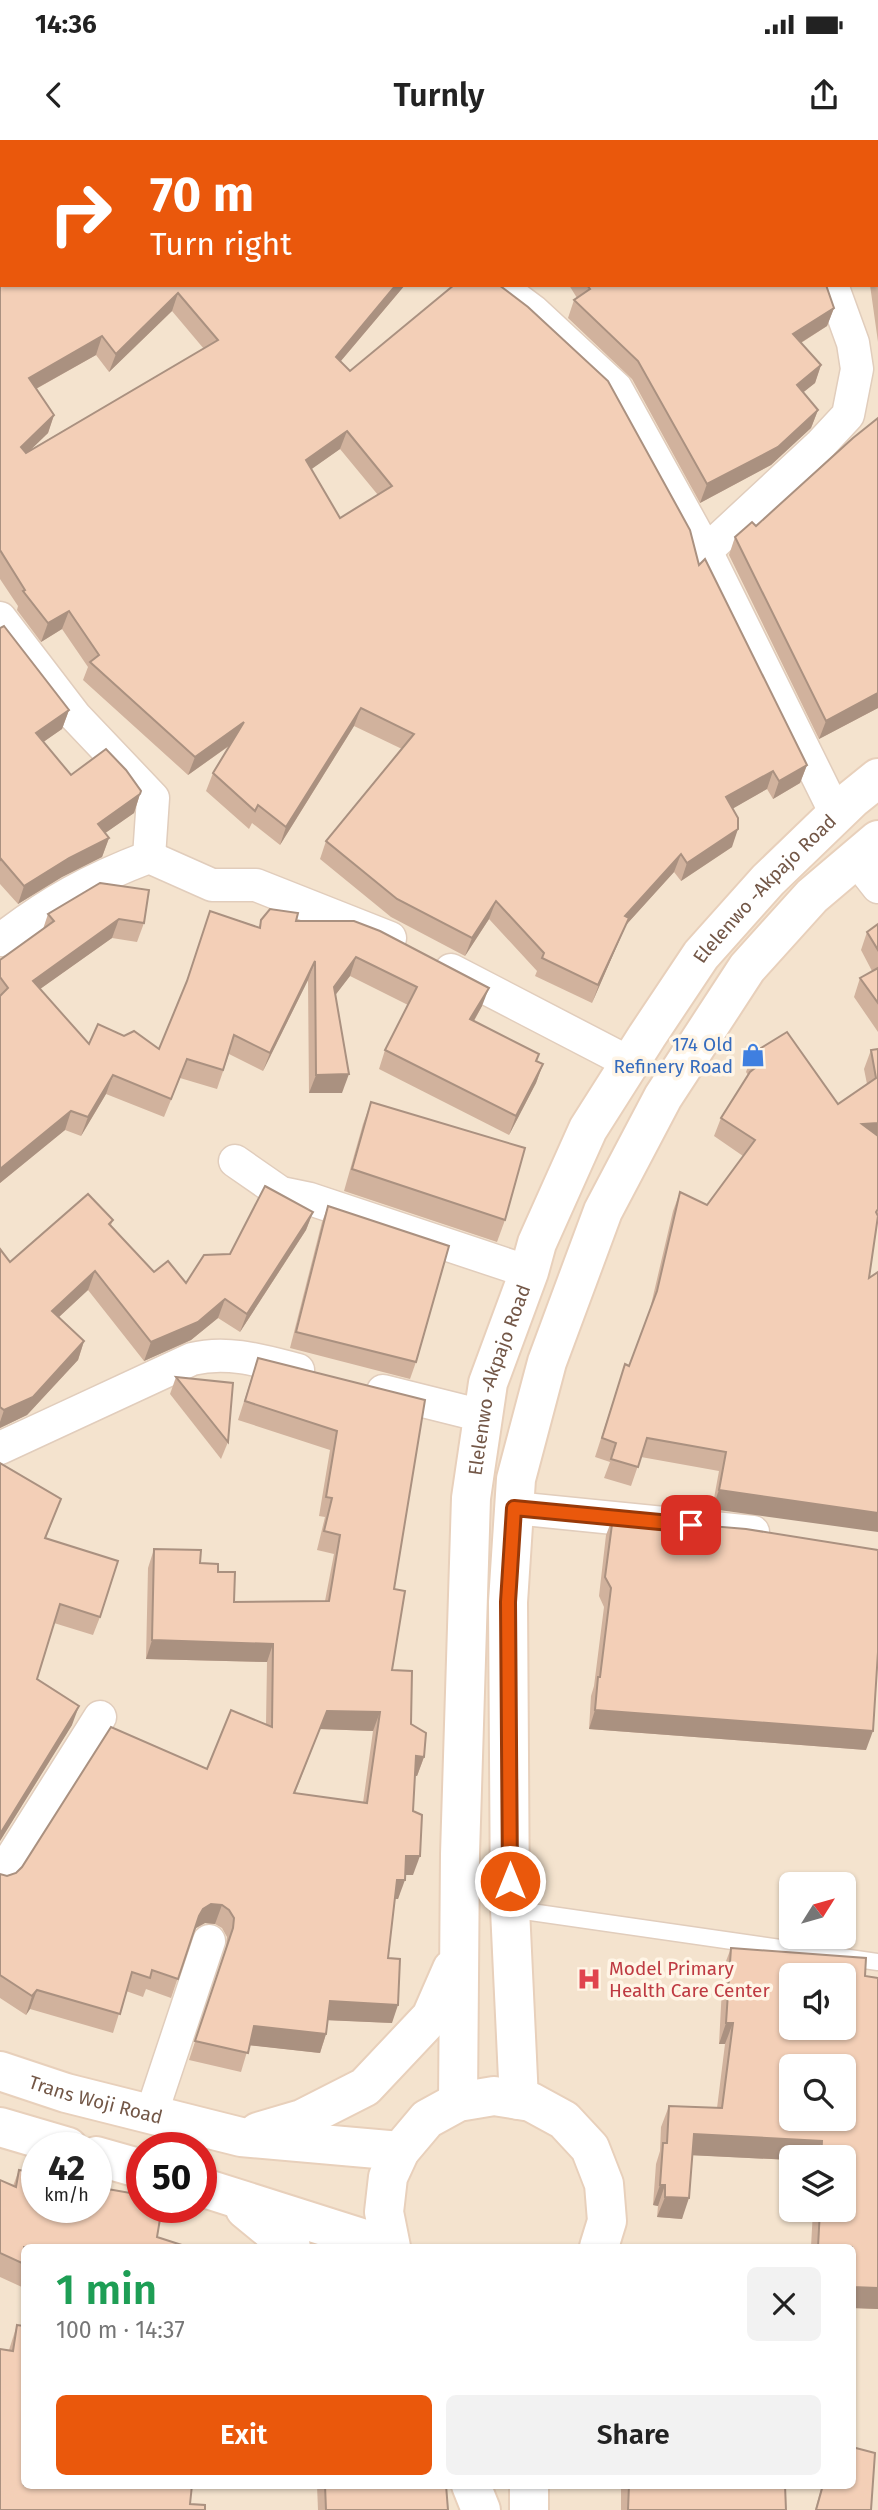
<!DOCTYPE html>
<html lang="en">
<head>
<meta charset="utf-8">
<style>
	body { margin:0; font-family:"Fira Sans",sans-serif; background:#f2f2f2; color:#222; height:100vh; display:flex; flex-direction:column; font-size:26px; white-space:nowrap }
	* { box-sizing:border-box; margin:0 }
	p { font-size:23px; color:#767676 }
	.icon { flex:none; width:38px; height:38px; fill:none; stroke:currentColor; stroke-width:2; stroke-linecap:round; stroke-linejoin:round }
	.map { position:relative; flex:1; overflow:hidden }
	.details { position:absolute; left:21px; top:2104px; width:835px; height:245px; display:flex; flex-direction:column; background:#fff; border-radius:10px; box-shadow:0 2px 5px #0004 }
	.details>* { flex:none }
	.hud { position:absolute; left:0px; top:0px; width:878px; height:147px; box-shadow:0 2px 5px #0004; background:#ea580c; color:#fff; overflow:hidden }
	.needle { width:46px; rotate:53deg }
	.buttons { position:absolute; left:779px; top:1732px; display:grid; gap:14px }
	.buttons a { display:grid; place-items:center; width:77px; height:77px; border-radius:10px; background:#fff; box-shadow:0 2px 5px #0004; font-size:35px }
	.speed { position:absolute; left:21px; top:1992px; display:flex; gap:14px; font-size:35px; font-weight:700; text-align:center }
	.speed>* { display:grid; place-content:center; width:91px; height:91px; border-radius:50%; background:#fff; box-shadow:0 2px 5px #0004; line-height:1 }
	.speed small { font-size:18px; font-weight:400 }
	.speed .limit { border:10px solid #d22; background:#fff; color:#111 }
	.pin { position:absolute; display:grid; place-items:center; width:60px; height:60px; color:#fff; margin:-30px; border-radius:14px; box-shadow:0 4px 10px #0006 }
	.me { position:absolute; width:77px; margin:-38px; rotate:0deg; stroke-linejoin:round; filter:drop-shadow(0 0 5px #0008) }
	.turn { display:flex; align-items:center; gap:24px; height:147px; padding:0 35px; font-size:32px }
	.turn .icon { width:91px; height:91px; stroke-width:2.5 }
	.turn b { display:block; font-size:49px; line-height:60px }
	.round { display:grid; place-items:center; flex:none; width:74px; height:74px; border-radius:10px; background:#f2f2f2 }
	.summary { display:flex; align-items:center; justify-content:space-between; height:119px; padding:0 35px }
	h1 { font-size:42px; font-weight:600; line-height:52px; color:#1e9e55 }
	.button { display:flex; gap:14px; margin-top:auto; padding:14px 35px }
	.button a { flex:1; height:80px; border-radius:10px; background:#ea580c; color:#fff; font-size:28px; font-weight:600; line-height:80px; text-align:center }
	.button a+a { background:#f2f2f2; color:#222 }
	.status { display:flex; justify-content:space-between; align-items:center; height:49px; padding:0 35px; background:#fff; direction:ltr }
	.status svg { height:19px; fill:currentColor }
	header { display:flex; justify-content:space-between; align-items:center; height:91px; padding:0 35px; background:#fff; font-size:32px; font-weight:600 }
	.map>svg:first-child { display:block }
	.residential { fill:#f4e3ce; fill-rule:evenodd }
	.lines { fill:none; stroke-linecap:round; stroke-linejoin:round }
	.service-casing { stroke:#e1cdbc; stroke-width:19 }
	.minor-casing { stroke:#e1cdbc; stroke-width:35 }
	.secondary-casing { stroke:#e8d0bb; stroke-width:42 }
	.service { stroke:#fff; stroke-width:16 }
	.minor { stroke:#fff; stroke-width:32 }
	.secondary { stroke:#fff; stroke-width:38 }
	.wall { fill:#d1b29d; fill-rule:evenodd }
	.shaded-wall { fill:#aa9180 }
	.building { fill:#f3cfb7; stroke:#aa9180; stroke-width:2; fill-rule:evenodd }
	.route-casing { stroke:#983908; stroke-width:18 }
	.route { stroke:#ea580c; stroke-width:12 }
	.labels { text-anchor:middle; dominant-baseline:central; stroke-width:7; stroke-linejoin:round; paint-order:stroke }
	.street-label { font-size:19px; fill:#735747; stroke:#fff5e6 }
	.shop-label { font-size:19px; fill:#366cbe; stroke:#fff5e6; text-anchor:end }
	.health-label { font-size:19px; fill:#be3a42; stroke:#fff5e6; text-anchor:start }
</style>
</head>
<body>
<div class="status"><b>14:36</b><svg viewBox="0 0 49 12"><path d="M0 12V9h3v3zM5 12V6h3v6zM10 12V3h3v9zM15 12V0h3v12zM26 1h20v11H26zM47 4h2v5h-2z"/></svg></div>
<header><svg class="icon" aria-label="back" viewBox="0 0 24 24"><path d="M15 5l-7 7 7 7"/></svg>Turnly<svg class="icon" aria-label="share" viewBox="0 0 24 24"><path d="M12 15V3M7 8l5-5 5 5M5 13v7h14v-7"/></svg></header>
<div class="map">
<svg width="878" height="2370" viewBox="0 0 878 2370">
	<rect width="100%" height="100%" fill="#fdf2e0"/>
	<path class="residential" d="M0,0H878V2370H0ZM2,2H877V145H2ZM791,1745H844V1797H791ZM791,1836H844V1888H791ZM791,1927H844V1979H791ZM37,2007H96V2067H37ZM142,2007H201V2067H142ZM791,2018H844V2070H791ZM24,2107H852V2345H24Z"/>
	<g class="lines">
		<g class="service-casing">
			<path id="service" d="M510,1769L878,1822"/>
		</g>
		<g class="minor-casing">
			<g id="minor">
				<path d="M761,0L762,2"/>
				<path d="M498,145L533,171L616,248L706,411L836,674"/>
				<path d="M706,411L821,304L848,275L857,229L853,203L832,145"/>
				<path d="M0,478L75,576L153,658L149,717"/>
				<path d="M856,719L878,747"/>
				<path d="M0,800C49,762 91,739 149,717L212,745H256L390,798"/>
				<path d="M451,830L630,923"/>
				<path d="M235,1021L281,1053L310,1059L529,1132"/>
				<path d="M383,1251L483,1276"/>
				<path d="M0,1308L192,1219C228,1210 263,1221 298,1230"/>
				<path d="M514,1368L753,1392"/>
				<path d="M0,1736L100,1577"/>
				<path d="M151,1975L209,1801"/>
			</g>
		</g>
		<g class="secondary-casing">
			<g id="secondary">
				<path id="s1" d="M0,1931L66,1953L241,1997L400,2011"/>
				<path d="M519,1960L510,1769L508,1462L516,1339L547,1222L603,1071L663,957L747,828L812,756L878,700"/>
				<path id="s2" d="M458,1962L460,1714L471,1358L488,1243L529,1132L537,1103L588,989L647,896L701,815L768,740L852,659L878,638"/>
				<path d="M0,1987L68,2007"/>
				<path d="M258,1992L302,1979L365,1947L431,1877L452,1829"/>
				<path d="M96,2016L142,2029"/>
				<path d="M201,2047L390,2107"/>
				<path d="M245,2069L291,2107"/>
				<path d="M391,2107L384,2072L388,2037L400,2011L427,1979L458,1962L494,1956L531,1962L564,1980L590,2008L604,2044L607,2081L599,2107"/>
				<path d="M471,2345L481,2370"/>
				<path d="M529,2345V2370"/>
			</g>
		</g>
		<use href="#service" class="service"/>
		<use href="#minor" class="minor"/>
		<use href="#secondary" class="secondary"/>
	</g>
	<g class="wall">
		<path d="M0,0L2,2L405,145L340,222L350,231L699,425L807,625L800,643L773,659L767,649L733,668L732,707L681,741L674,732L626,785L592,863L535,836L537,831L489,779L465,816L391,777L320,719L326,701L402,609L354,586L280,705L252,683L249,689L206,651L213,633L229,606L188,635L83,540L88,527L62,489L41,502L17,470L18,466L0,439ZM172,171L204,209L30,310L48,293L54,275L36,249L96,215L109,232ZM340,309L378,355L340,378L311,329Z"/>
		<path d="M301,0H749L750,2H302Z"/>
		<path d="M782,0H878V202L870,145H877V2H781Z"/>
		<path d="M569,145H826L834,168L827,186L801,203L821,225L815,243L803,252L818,270L811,288L771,325L700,363L632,239L568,178L574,160L577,158Z"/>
		<path d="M878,278V568L819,599L729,415L735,397L756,386Z"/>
		<path d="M0,488L69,570L62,589L43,602L71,635L140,654L134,673L105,693L109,698L102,717L62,737L18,764L0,744Z"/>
		<path d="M100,743L144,783L137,802L112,798L40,849L89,904L124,896L159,909L184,849L210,771L259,787L261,780L296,781L482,866L474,881L537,921L543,924L536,943L509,995L379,929L385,910L408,865L350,836L335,855L342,953H309L308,840L263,931L229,914L217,949L180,938L164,977L106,954L81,996L65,990L0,1043V820L43,789L48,774Z"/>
		<path d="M878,784V892L854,857L860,838L872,831L861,810L867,792Z"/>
		<path d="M878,909V1078L712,1369L719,1331L641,1317L631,1346L604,1338L610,1322L595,1317L625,1224L629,1226L650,1169L673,1071L680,1052L707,1065L743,1016L714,996L721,978L748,935L746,932L753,913L838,964L867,944L864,929L871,910Z"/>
		<path d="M371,962L505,1080L497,1102L344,1051L363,984Z"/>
		<path d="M328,1066L416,1222L410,1239L290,1208L322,1082Z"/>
		<path d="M313,1072L306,1090L240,1192L218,1178L191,1200L144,1221L88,1150L59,1177L84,1201L78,1220L27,1275L0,1288V1109L10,1122L113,1080L111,1085L154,1132L186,1143L230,1114Z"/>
		<path d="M258,1218L425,1260L394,1449L392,1530L411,1584L424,1617L417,1636H415L413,1671V1735H405L398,1759H395L388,1818L392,1883L328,1880L326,1894L320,1913L249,1905L241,1932L189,1920L226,1807L227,1797L222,1788L215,1784L205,1783L196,1788L193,1793L171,1858L146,1849L143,1857L126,1851L113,1893L30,1869L26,1875L0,1858V1734L7,1736L16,1733L207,1629L266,1584L267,1522L146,1519L148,1428L154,1409L200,1423L218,1432L234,1462L325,1461L334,1414L317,1410L325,1377L319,1376L330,1310L238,1280ZM320,1589L373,1591L363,1663L295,1653Z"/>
		<path d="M176,1237L228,1302L221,1319L170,1254Z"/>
		<path d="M0,1323L61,1359L46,1398L100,1477L93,1495L54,1483L37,1539L72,1585L0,1701Z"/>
		<path d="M613,1377L710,1391L711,1386L866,1610L589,1589L591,1556L594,1546L604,1467L599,1456L606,1395Z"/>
		<path d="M731,1808L865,1836L878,1838V2169L852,2168V2107H811L813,2070H844V2018H791V2020L692,2015L682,2079L657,2077L658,2066L653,2065L656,2024L660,2011L661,1987L669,1966L717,1968L725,1904H719L723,1829Z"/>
		<path d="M19,2030L24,2107V2148L0,2137V2040L13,2046Z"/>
		<path d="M17,2185L190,2364L0,2370L9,2210Z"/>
		<path d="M317,2345H446L448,2370H318Z"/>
		<path d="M621,2345H785L786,2370H621Z"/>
		<path d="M822,2345H852L871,2370H815Z"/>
	</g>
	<g class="shaded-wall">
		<path d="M396,145H405L329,235L336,217Z"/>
		<path d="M178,153L172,171L109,232L116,214Z"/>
		<path d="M834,168L827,186L786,212L793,194Z"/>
		<path d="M102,196L96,215L23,256L29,238Z"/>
		<path d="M821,225L815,243L790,263L797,245Z"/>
		<path d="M818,270L811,288L771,325L700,363L707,344Z"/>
		<path d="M54,275L48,293L15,325L21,307Z"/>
		<path d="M347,291L340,309L299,338L306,320Z"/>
		<path d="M69,471L62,489L41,502L48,483Z"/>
		<path d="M878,553V568L819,599L826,581Z"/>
		<path d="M361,568L354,586L280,705L286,687Z"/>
		<path d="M69,570L62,589L29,612L36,593Z"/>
		<path d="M244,582L237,600L188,635L195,617Z"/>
		<path d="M807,625L800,643L773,659L779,641Z"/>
		<path d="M773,631L767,649L720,676L726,657Z"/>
		<path d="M140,654L134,673L91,703L98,684Z"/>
		<path d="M738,689L732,707L681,741L687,723Z"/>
		<path d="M109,698L102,717L62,737L18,764L24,746L69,718Z"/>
		<path d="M681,714L674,732L626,785L592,863L625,776Z"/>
		<path d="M496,761L489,779L465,816L472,798Z"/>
		<path d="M119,779L112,798L26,859L33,841Z"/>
		<path d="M356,817L350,836L327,866L334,847Z"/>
		<path d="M315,821L308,840L263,931L270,913Z"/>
		<path d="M489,848L482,866L464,898L470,879Z"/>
		<path d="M543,924L536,943L509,995L516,976Z"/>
		<path d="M349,934L342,953H309L316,935Z"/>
		<path d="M113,935L106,954L81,996L88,977Z"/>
		<path d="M71,971L65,990L0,1043V1029Z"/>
		<path d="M878,983V1002L862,984Z"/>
		<path d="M313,1072L306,1090L240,1192L247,1174Z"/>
		<path d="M95,1131L88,1150L46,1189L52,1171Z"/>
		<path d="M225,1159L218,1178L191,1200L144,1221L151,1202Z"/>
		<path d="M84,1201L78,1220L27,1275L0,1288V1282L4,1270Z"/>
		<path d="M719,1350L878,1373V1392L712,1369Z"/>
		<path d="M152,1500L273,1504L267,1522L146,1519Z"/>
		<path d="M79,1566L72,1585L0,1701V1694Z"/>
		<path d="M595,1570L873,1591L866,1610L589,1589Z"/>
		<path d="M327,1571L380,1572L373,1591L320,1589Z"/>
		<path d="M416,1616L424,1617L417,1636L410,1635Z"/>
		<path d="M406,1716H420L413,1735H399Z"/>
		<path d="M397,1740H405L398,1759H390Z"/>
		<path d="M211,1764L222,1765L215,1784L205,1783L196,1788L192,1795L199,1776L203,1769Z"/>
		<path d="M37,1850L30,1869L26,1875L32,1856Z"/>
		<path d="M330,1861L398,1865L392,1883L323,1880Z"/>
		<path d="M726,1883H733L725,1904H719Z"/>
		<path d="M254,1886L326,1894L320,1913L247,1905Z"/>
		<path d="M694,1994L822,2001L816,2018H791V2020L687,2015Z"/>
		<path d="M660,2045H665L658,2066L653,2065Z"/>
		<path d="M665,2057L689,2058L682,2079L657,2077Z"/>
		<path d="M852,2147L878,2148V2169L852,2168Z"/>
	</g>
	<g class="building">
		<path d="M0,0H283L285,1L293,2H2V145H396L336,217L350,231L454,145H499L528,167L608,241L690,390L699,425L705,419L807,625L779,641L773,631L726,657L738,678V689L687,723L681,714L625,776L629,778L598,845L542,818L544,813L496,761L472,798L397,759L326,701L414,594L361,568L286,687L258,665L255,671L213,633L244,582L195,617L90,522L99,515L69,471L48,483L23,451L25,450L0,410ZM178,153L218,200L26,313L21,307L54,275L29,238L102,196L116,214ZM347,291L392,346L340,378L306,320Z"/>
		<path d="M328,0H749L750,2H331Z"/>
		<path d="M794,0H878V92L877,89V2H796Z"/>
		<path d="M877,119H878V139L877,131Z"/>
		<path d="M587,145H826L834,168L793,194L821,225L797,245L818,270L778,307L707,344L638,221L574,160L590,149Z"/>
		<path d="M878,278V553L826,581L735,397L752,382L756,386L853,298Z"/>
		<path d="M4,486L69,570L36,593L71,635L106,609L126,630L141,651L140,654L98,684L109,698L69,718L24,746L1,719L0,720V488Z"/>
		<path d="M100,743L149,750L144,783L119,779L33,841L89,904L98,884L124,896L134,891L159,909L187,841L210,771L260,788L261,780L270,769L298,773L296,781H354L380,791L489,848L470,879L539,914L536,921L543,924L516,976L385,910L417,847L356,817L334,847L349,934L316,935L315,821L270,913L234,895L223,930L187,919L171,959L113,935L88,977L71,971L0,1029V856L8,848L0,837V820L54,781L48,774Z"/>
		<path d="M878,784V810L867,792Z"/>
		<path d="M878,828V863L860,838Z"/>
		<path d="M787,892L838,964L876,938L871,910L878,909V983L862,984L878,996V1069L876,1072L878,1076L869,1138L878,1132V1373L719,1350L726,1312L647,1298L638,1327L611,1319L616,1303L602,1298L625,1224L629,1226L657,1151L680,1052L707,1065L755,1000L721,978L750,932L760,924L753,913Z"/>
		<path d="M371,962L525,1008L505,1080L352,1029Z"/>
		<path d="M265,1046L313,1072L247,1174L225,1159L198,1182L151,1202L95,1131L52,1171L84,1201L33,1257L4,1270L0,1267V1109L10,1122L88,1054L113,1080L109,1084L154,1132L168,1121L186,1143L204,1115L230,1114Z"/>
		<path d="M328,1066L449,1106L416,1222L296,1192Z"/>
		<path d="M258,1218L425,1260L394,1449L405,1451L392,1530L412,1531L411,1584L426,1593L424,1617L416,1616L413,1671L422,1675L420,1716H406L405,1740H397L388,1818L400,1819L398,1865L330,1861L326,1894L254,1886L248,1913L195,1901L233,1788L234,1778L229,1770L222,1765L211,1764L203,1769L199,1776L178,1839L152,1830L150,1838L132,1832L120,1874L37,1850L32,1856L0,1835V1734L7,1736L16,1733L22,1727L111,1587L207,1629L231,1570L272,1587L273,1504L152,1500L154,1409L201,1410L200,1423L218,1424V1432H235L234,1462L329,1461L340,1395L324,1391L332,1358L326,1357L337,1291L245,1261ZM327,1571L380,1572L367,1663L294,1653Z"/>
		<path d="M176,1237L233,1243L228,1302Z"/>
		<path d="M0,1323L61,1359L45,1398L118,1421L100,1477L60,1464L37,1539L79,1566L0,1694Z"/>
		<path d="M613,1377L667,1382L710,1391L711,1386L746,1389L878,1410V1512L873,1591L595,1570L598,1537H600L611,1448L605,1437Z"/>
		<path d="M731,1808L866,1818L865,1836L878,1838V2148L852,2147V2107H818L820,2070H844V2018H821L822,2001L694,1994L689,2058L665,2057V2045H660L663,2003H667L669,1966L722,1968L733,1883H726ZM791,1836H844V1888H791ZM791,1927H844V1979H791Z"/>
		<path d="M19,2030L37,2033V2067H96V2047L142,2055V2067H162L157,2097L188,2107H24V2124L0,2113V2040L16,2047Z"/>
		<path d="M17,2185L24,2186V2345H192L190,2364L205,2365V2370H0V2209L13,2211Z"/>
		<path d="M852,2307L875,2313L871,2370H816L823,2345H852Z"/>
		<path d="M325,2345H446L448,2370H326Z"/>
		<path d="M629,2345H785L786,2370H628Z"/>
	</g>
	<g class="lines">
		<g class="route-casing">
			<path id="route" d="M510,1741L508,1462L514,1368L691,1385"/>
		</g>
		<use href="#route" class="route"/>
	</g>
	<defs>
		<g id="shop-bare" transform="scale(1.89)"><path d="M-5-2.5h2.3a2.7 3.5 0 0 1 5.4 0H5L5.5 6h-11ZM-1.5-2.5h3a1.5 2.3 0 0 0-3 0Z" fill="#3f7fe0" stroke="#fff5e6" stroke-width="2.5" paint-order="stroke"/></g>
		<g id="hospital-bare" transform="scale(1.89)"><path d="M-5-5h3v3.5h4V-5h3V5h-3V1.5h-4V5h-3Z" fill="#e0444e" stroke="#fff5e6" stroke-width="2.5" paint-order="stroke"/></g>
	</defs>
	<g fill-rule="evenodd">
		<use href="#shop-bare" x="753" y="915"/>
		<use href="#hospital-bare" x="589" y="1839"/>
	</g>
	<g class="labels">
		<g class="street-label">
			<text stroke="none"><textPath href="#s2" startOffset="1293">Elelenwo -Akpajo Road</textPath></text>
			<text stroke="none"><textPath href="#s2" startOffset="726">Elelenwo -Akpajo Road</textPath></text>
			<text stroke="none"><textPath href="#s1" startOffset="100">Trans Woji Road</textPath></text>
		</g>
		<g class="shop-label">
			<text x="733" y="904">174 Old<tspan x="733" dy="22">Refinery Road</tspan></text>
		</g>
		<g class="health-label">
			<text x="609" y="1828">Model Primary<tspan x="609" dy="22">Health Care Center</tspan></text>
		</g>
	</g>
</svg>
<div class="buttons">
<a><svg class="needle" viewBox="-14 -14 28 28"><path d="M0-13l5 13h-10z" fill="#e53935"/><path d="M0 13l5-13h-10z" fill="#767676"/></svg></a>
<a><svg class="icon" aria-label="sound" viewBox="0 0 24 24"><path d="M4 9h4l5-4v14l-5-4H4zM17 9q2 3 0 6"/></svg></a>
<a><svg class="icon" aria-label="search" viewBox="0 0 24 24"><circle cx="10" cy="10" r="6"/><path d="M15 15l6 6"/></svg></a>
<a><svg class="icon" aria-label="layers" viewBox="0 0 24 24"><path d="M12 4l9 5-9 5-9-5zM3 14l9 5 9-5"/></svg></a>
</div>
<div class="speed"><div>42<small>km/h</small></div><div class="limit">50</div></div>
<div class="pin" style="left:691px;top:1385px;background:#d93025"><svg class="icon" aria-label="arrive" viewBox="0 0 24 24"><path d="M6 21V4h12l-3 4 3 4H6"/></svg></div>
<svg class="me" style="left:510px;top:1741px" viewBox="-20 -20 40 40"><circle r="17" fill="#ea580c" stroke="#fff" stroke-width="3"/><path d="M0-11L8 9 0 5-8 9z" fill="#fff"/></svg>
<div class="hud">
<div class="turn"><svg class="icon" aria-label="right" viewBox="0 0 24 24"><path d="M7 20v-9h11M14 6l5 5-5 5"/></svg><div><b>70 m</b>Turn right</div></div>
</div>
<section class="details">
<div class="summary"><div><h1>1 min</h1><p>100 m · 14:37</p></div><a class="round"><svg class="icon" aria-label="close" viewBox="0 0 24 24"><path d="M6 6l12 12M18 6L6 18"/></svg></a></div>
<div class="button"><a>Exit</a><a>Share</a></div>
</section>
</div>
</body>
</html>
